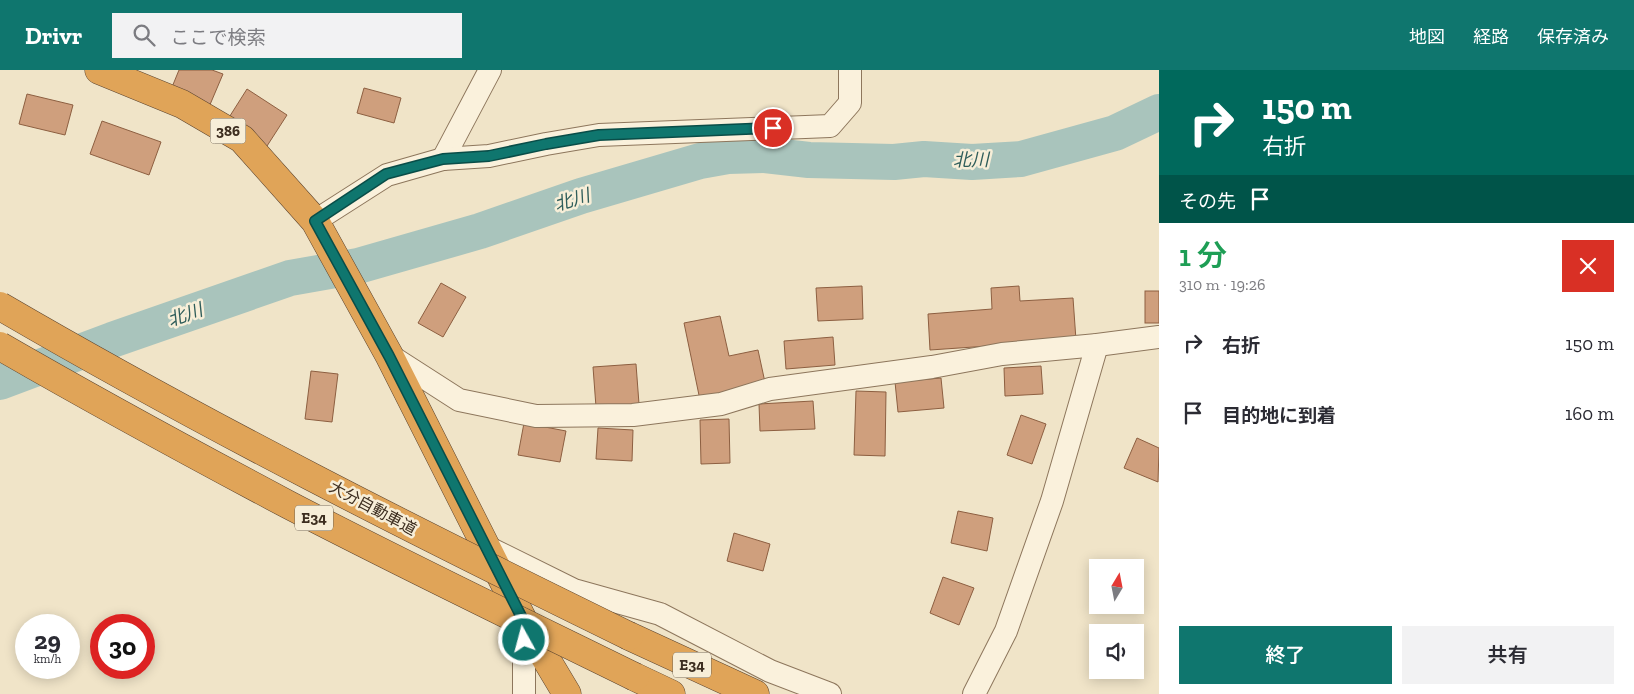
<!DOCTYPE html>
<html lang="ja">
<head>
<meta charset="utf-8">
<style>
	body { margin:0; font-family:"Zilla Slab","Noto Sans JP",serif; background:#f2f2f3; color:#2b2b33; height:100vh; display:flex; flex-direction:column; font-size:19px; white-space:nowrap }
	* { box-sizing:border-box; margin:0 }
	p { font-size:16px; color:#7c7c81 }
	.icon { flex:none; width:28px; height:28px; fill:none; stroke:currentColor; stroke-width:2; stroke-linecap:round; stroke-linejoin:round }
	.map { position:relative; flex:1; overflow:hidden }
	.panel { display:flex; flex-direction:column; background:#fff; width:475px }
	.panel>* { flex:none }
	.banner { background:#00695c; color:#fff; overflow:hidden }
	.needle { width:32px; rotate:10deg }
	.fabs { position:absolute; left:1089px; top:489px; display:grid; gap:10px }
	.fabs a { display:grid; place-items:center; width:55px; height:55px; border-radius:0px; background:#fff; box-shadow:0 2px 12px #0003; font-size:25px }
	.speed { position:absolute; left:15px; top:544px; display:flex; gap:10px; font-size:25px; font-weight:700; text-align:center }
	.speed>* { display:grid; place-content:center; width:65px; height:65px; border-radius:50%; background:#fff; box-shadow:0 2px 12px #0003; line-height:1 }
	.speed small { font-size:12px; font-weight:400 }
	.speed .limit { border:8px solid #d22; background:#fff; color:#111 }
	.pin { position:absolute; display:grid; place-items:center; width:42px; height:42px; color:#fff; margin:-21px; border:2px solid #fff; border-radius:50%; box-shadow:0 1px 5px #0007 }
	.me { position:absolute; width:55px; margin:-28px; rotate:353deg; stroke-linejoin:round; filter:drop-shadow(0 0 4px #0008) }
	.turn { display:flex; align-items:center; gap:18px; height:105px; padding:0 20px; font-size:22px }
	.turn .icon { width:65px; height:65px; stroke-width:2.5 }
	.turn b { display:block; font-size:35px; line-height:42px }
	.then { display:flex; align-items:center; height:48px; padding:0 20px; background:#0003; gap:10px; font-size:19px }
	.round { display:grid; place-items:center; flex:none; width:52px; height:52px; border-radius:0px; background:#f2f2f3 }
	.overview { display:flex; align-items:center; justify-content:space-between; height:85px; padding:0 20px }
	h1 { font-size:30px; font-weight:600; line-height:38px; color:#1e9e55 }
	.button { display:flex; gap:10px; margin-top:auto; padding:10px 20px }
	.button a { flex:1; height:58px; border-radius:0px; background:#0f766e; color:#fff; font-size:20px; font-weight:600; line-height:58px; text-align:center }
	.button a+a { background:#f2f2f3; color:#2b2b33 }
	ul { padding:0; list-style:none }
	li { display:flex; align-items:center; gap:15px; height:70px; padding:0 20px }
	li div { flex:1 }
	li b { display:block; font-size:19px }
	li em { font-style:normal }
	header { display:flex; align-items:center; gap:30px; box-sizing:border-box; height:70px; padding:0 25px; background:#0f766e; color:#fff }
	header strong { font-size:24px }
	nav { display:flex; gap:28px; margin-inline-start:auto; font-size:18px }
	.search { width:350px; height:45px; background:#f2f2f3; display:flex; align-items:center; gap:12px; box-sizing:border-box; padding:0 18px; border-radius:0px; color:#7c7c81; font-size:19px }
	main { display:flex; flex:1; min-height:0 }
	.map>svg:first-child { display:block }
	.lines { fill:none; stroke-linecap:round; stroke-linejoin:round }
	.river { stroke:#a9c4bc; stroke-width:36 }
	.building { fill:#cf9f7d; stroke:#8d5f41 }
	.minor-casing { stroke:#8d765c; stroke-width:24 }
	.highway-casing { stroke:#5b4430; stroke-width:29 }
	.minor { stroke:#faf1dc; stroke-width:22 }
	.highway { stroke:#e0a458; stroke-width:28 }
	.highway-bridge-casing { stroke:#5b4430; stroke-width:29; stroke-linecap:butt }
	.highway-bridge { stroke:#e0a458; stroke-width:28 }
	.route-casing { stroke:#0a4d48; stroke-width:12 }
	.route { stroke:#0f766e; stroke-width:9 }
	.labels { text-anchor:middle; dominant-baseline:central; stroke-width:5; stroke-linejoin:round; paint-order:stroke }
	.shield { fill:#f7eed8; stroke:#756857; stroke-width:1 }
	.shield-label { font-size:15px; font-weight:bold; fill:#3d2e20 }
	.street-label { font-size:16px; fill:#3d2e20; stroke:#f7eed8 }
	.water-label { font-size:18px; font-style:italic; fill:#2f5d5a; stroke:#f7eed8 }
</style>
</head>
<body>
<header>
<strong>Drivr</strong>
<div class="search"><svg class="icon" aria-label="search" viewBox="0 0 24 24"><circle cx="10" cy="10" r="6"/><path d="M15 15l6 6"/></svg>ここで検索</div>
<nav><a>地図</a><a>経路</a><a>保存済み</a></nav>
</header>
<main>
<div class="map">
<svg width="1159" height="624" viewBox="0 0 1159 624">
	<rect width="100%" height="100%" fill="#f0e4c8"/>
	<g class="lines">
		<path class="river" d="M0,312L112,270L290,208L358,196L480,161L581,126L700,91L728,86L765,85L809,90L894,92L924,89L972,92L1021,89L1115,63L1159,42"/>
	</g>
	<g class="building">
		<path d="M179,0H212L223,4L209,37L170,22Z"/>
		<path d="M364,18L401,28L394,53L357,43Z"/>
		<path d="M247,19L287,45L267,76L228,49Z"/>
		<path d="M27,24L73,35L65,65L19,54Z"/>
		<path d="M102,51L161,72L149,105L90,84Z"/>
		<path d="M441,213L466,227L443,267L418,253Z"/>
		<path d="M862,216L863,249L818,251L816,218Z"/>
		<path d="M1019,216L1020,231L1073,228L1076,270L930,280L928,244L992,239L991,218Z"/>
		<rect x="1145" y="221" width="14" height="32"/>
		<path d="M720,246L729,286L758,280L766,317L700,330L684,253Z"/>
		<path d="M833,267L835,295L786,299L784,271Z"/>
		<path d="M636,294L639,334L596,337L593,297Z"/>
		<path d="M1041,296L1043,324L1005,326L1004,298Z"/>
		<path d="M311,301L338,304L332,352L305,349Z"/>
		<path d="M941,308L944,338L898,342L895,312Z"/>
		<path d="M856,321L886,322L885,386L854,385Z"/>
		<path d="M813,331L815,359L760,361L759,334Z"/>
		<path d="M1021,345L1046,354L1032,394L1007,385Z"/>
		<path d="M729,349L730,393L701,394L700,350Z"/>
		<path d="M524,353L566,361L560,392L518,385Z"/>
		<path d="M598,358L633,360L632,391L596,389Z"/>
		<path d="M1137,368L1159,378L1158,412L1124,398Z"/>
		<path d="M958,441L993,448L987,481L951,473Z"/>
		<path d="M734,463L770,474L763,501L727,491Z"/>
		<path d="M943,507L974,518L959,555L930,543Z"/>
	</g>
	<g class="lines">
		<g class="minor-casing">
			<g id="minor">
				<path d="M443,89L490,0"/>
				<path d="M315,151L387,105L443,89L489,86L546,74L599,65L830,56L850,33V0"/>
				<path d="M389,285L459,330L536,346L633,345L721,334L770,319L932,297L1002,284L1097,275L1159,267"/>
				<path d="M485,476L574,520L660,544L770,601L830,624"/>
				<path d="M524,624V552"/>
				<path d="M974,624L1006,561L1052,431L1097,275"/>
			</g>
		</g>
		<g class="highway-casing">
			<g id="highway">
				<path d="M99,0L182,34L242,69L315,151L389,285L524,552L567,624"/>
				<path d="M629,566L755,624"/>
				<path d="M635,607L671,624"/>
			</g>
		</g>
		<use href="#minor" class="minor"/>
		<use href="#highway" class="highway"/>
		<g class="highway-bridge-casing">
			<g id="highway-bridge">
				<path d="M0,236C204,355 416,462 629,566"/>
				<path d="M0,276C95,331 191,383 287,434C402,494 519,550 635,607"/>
			</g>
		</g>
		<use href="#highway-bridge" class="highway-bridge"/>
	</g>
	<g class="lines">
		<g class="route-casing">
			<path id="route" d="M524,570V552L389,286L315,151L386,104L443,89L489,86L546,74L599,65L773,58"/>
		</g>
		<use href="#route" class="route"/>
	</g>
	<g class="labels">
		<g class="shield">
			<rect x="210.5" y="48.5" width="35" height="25" rx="4"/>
			<rect x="295" y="435.5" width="38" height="25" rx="4"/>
			<rect x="673" y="582.5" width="38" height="25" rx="4"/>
		</g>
		<g class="shield-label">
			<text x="228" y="61">386</text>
			<text x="314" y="448">E34</text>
			<text x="692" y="595">E34</text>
		</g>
		<g class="street-label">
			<text transform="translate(373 438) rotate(28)">大分自動車道</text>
		</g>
		<g class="water-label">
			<text transform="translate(971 90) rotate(-1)">北川</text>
			<text transform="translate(572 130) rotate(-17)">北川</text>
			<text transform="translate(185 245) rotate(-20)">北川</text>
		</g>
	</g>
</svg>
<div class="fabs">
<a><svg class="needle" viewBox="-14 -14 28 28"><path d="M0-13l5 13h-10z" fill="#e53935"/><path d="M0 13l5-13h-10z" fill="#7c7c81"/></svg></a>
<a><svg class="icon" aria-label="sound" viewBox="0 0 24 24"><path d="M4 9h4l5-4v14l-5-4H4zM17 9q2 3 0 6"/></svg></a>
</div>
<div class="speed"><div>29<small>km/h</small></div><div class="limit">30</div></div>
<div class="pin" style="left:773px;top:58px;background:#d93025"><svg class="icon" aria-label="arrive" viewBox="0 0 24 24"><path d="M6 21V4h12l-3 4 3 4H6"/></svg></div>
<svg class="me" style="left:524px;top:570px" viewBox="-20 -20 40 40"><circle r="17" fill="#0f766e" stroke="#fff" stroke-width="3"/><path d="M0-11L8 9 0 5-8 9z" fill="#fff"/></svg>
</div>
<section class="panel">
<div class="banner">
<div class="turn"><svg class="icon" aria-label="right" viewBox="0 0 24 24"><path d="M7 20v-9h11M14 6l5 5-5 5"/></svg><div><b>150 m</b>右折</div></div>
<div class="then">その先<svg class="icon" aria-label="arrive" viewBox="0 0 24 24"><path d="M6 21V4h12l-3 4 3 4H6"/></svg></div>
</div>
<div class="overview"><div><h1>1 分</h1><p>310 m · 19:26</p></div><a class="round" style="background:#d93025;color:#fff"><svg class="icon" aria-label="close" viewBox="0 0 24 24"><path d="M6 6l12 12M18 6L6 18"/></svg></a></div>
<ul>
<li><svg class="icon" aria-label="right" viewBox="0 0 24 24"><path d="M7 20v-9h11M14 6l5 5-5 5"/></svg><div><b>右折</b></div><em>150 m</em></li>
<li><svg class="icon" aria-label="arrive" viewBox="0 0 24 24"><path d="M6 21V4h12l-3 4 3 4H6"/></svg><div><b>目的地に到着</b></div><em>160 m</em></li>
</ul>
<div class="button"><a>終了</a><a>共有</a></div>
</section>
</main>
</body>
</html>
